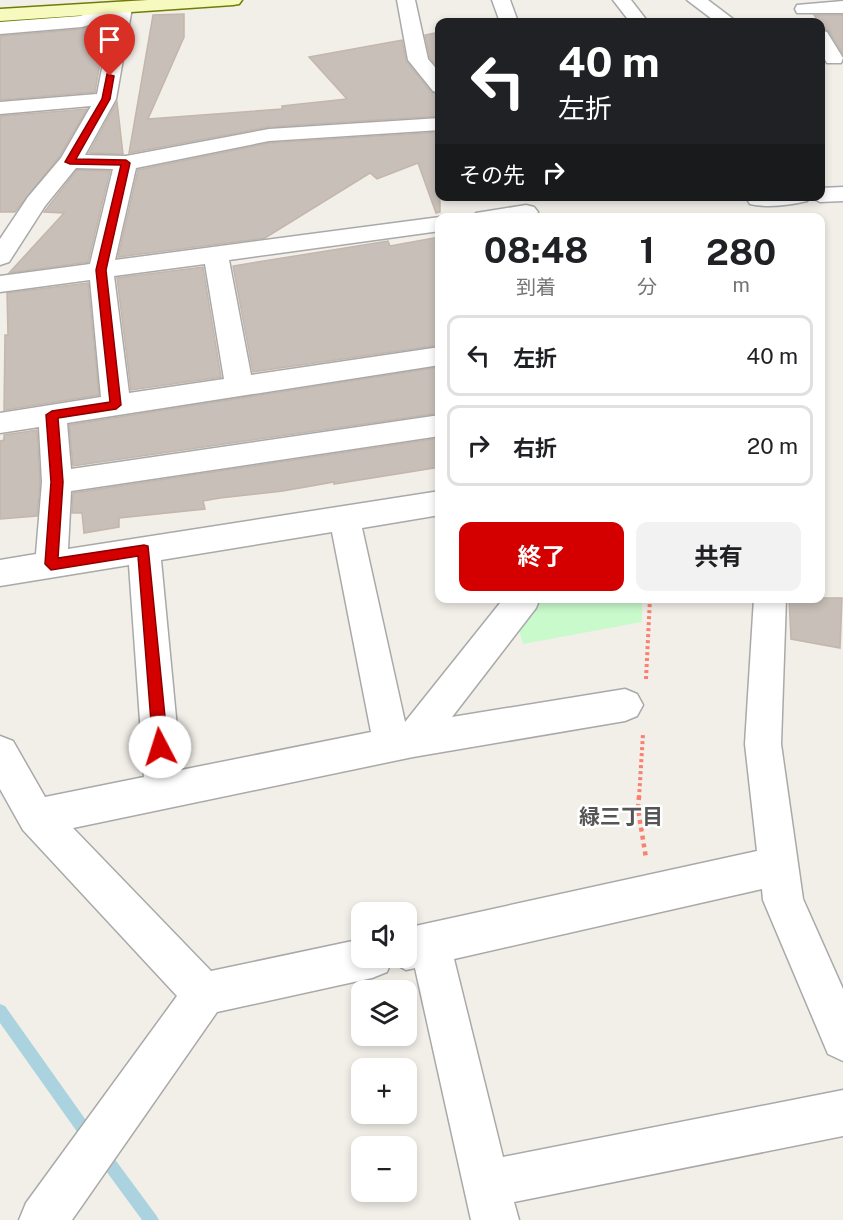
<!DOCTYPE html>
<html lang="ja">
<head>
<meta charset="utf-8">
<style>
	body { margin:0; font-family:"Public Sans","Noto Sans JP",sans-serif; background:#f2f2f2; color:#202124; height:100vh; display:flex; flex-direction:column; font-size:22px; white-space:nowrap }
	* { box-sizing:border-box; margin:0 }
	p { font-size:20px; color:#757577 }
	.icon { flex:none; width:33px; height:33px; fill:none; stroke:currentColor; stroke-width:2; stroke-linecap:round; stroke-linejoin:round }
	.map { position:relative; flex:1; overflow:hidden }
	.details { position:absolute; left:435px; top:213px; width:390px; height:390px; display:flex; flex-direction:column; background:#fff; border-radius:12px; box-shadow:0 3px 9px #0003 }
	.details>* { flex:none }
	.guide { position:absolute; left:435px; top:18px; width:390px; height:183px; border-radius:12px; box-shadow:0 3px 9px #0003; background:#202124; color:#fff; overflow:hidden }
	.controls { position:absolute; left:351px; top:902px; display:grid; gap:12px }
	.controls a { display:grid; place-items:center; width:66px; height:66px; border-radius:12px; background:#fff; box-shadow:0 3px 9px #0003; font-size:30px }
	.pin { position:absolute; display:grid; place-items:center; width:51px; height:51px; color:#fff; margin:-62px -26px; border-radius:50% 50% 50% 0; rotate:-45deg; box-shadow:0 0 6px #0007 }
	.pin .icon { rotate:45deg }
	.me { position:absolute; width:66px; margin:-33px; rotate:355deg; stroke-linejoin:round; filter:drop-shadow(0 0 4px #0008) }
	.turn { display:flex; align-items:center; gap:21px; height:126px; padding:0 24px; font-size:27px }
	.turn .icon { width:78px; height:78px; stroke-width:2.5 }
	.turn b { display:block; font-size:42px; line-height:51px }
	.then { display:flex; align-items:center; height:57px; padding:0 24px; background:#0003; gap:12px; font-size:22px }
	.eta { display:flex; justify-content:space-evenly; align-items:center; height:102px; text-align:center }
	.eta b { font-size:36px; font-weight:700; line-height:42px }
	.primary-button { display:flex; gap:12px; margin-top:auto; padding:12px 24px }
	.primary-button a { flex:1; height:69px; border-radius:12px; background:#d40000; color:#fff; font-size:24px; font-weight:700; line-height:69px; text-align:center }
	.primary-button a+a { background:#f2f2f2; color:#202124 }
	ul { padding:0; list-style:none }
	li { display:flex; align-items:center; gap:18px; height:81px; margin:0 12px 9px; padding:0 12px; border:3px solid #e0e0e0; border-radius:12px }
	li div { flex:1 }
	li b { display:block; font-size:22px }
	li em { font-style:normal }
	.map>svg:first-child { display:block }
	.park { fill:#c8facc }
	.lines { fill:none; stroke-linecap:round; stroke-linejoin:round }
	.stream { fill:#aad3df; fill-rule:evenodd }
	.building { fill:#c7bfb8; stroke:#c4b6ab; stroke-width:1.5 }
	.street-casing { stroke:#a9a9a9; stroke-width:3 }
	.secondary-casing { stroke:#707d05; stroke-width:3 }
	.path-far1 { stroke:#fa8072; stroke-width:4; stroke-dasharray:3 3; stroke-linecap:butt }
	.path { stroke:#fa8072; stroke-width:4.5; stroke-dasharray:4 4; stroke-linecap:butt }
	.street { fill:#fff; fill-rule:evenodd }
	.secondary { fill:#f7fabf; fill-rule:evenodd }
	.route { fill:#d40000; stroke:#8a0000; stroke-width:1.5 }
	.labels { text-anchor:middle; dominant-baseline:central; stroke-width:5; stroke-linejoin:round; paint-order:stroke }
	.neighbourhood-label { font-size:21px; font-weight:bold; fill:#555; stroke:#fff }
</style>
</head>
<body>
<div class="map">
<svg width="843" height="1220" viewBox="0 0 843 1220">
	<rect width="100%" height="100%" fill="#f2efe9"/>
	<path class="park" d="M537,599H642V622L523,644L518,626Z"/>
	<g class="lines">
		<g class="stream">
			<path d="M0,1004L5,1006L95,1133L97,1138L95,1143L90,1145L85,1143L0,1023Z"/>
			<path d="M103,1148L108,1150L156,1215L159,1220H142L98,1160L96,1155L98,1150Z"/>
		</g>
	</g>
	<g class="building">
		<path d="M184,14V37L148,119L282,109V106L347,99L309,57L402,40L406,61L431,92L440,95V116L269,127L129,153L153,15Z"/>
		<path d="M814,15H843V54L829,31L824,29Z"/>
		<path d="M107,22L95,92L0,100V36L82,29Z"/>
		<path d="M440,32V69L430,58L425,35Z"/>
		<path d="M117,102L123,154L89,153Z"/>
		<path d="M87,109L59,157L15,212H0V116Z"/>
		<path d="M440,132V212L436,213L418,163L377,179L370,173L265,238L118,257L138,170L269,143Z"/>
		<path d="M77,170L110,171L88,262L9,273L64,213L44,212Z"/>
		<path d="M440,237V345L253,372L233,266L388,241L390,246Z"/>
		<path d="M203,267L221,377L131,390L117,278Z"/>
		<path d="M88,283L99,395L4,410L5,335H8L7,293Z"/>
		<path d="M440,367V413L73,466L69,425Z"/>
		<path d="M37,430L40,482L37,516L0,519V441L4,440V435Z"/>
		<path d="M440,438V467L334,484V482L283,491L220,498L203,501L205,509L119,518V527L84,533L82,513H72L73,493Z"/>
		<path d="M789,598H842L840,648L791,639Z"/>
	</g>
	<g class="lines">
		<g class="street-casing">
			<g id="street">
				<path d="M397,0H415L428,59L440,73V93L433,91L408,60Z"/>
				<path d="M492,0H510L518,22H500Z"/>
				<path d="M613,0H631L648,22H630Z"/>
				<path d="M687,0H708L737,22H716Z"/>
				<path d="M843,1V13H797L795,9L797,5Z"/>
				<path d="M123,2L129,4L132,8L116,99L85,155L126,156L269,129L440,118V130L269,141L136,168L115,260L440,217L443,218H440V231L229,260L251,375L440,347V365L67,423L71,469L440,415V436L71,491L68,549L440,491V515L362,528L405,722L504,598H540L536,608L452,717L625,689L637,694L643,705L637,716L625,721L413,757L73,828L211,971L362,939V957H406V928L757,851L745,744L754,598H786L781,744L803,899L843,989V1061L828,1054L763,900L762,889L454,959L503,1157L843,1090V1136L514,1202L519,1220H471L415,968L406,970L391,962L387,972L372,978L217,1012L72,1220H19L26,1203L177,996L23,830L0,789V736L13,741L45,797L144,777L129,565L0,586V560L36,554L42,482L39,427L0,433V413L101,397L90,280L0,292V276L90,264L113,169L76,168L45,206L9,262L0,265V239L28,197L61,158L91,106L0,114V102L97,94L112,18L82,27L0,34V22L80,16ZM205,264L224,379L129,393L114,276ZM332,532L371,732L181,770L161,560Z"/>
				<path d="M820,30L827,32L843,58L841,63H827C820,52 820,43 820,30Z"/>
				<path d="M843,187V201L820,202L810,197L807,201C790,205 767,208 750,204L745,196H820V188Z"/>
				<path d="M526,205L534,207L538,212L534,217L473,218L476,213Z"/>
			</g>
		</g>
		<g class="secondary-casing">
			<path id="secondary" d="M148,0H242L239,4L233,5L0,21V9Z"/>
		</g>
		<g class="path-far1">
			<path d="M646,679L650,598"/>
			<path d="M639,798L643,734"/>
		</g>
		<path class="path" d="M639,796L638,809L646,858"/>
		<use href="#street" class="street"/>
		<use href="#secondary" class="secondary"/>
	</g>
	<path class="route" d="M107,74L114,76L110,99L76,159L126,160L130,163L106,270L121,405L116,409L58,418L63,482L58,558L144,545L148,546L168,747L165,752L160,754L155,752L153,747L138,556L51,570L45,564L51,482L46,415L52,411L110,402L96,270L121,165L70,164L65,162L102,99Z"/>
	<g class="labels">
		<g class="neighbourhood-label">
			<text x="621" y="816">緑三丁目</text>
		</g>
	</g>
</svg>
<div class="controls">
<a><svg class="icon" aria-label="sound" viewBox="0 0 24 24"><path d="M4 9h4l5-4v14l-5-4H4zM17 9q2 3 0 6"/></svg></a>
<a><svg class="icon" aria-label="layers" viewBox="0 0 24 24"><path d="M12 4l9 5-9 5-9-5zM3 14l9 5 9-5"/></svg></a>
<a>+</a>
<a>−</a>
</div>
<div class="pin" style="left:110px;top:76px;background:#d93025"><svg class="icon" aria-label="arrive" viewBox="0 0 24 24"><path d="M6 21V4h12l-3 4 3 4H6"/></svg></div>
<svg class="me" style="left:160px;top:747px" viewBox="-20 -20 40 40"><circle r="19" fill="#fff"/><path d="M0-13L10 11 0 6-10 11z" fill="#d40000"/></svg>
<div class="guide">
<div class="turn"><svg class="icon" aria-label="left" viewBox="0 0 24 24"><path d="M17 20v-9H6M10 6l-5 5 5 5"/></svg><div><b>40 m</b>左折</div></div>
<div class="then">その先<svg class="icon" aria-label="right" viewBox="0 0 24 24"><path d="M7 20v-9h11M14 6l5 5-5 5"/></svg></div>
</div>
<section class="details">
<div class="eta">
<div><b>08:48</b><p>到着</p></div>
<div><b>1</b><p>分</p></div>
<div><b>280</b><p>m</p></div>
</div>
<ul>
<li><svg class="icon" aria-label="left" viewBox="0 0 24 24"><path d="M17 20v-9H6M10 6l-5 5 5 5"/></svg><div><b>左折</b></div><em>40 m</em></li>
<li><svg class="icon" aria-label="right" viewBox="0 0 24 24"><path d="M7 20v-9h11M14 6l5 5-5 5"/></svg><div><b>右折</b></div><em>20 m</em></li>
</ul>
<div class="primary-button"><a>終了</a><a>共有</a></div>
</section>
</div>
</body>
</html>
